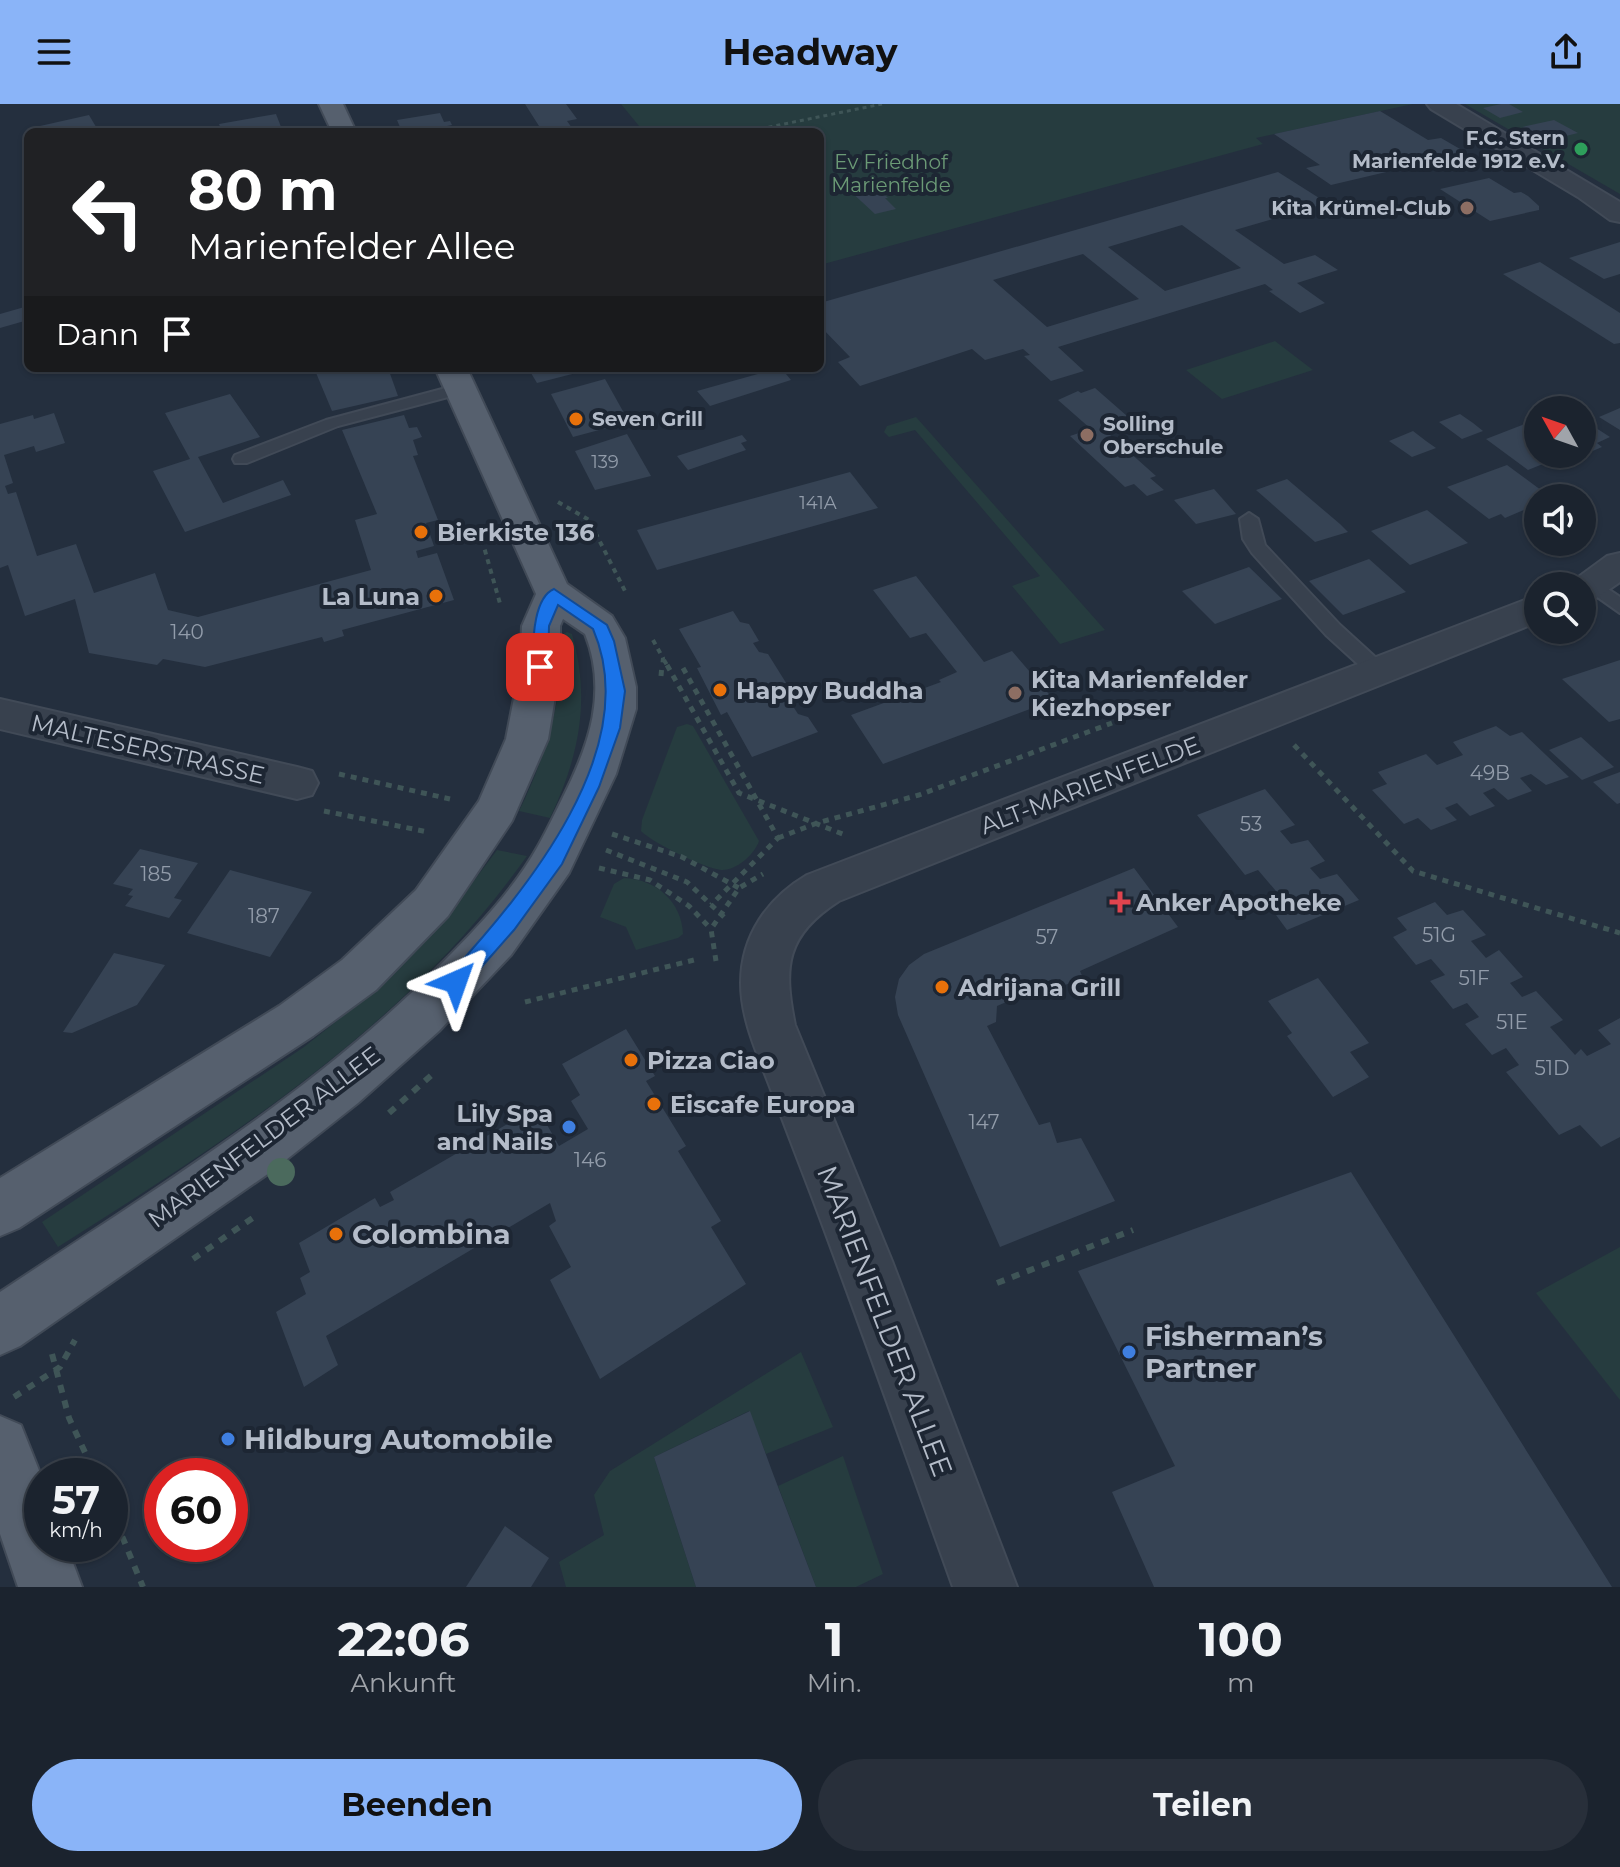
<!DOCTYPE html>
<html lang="de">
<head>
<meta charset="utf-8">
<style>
	body { margin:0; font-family:Montserrat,sans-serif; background:#282f3a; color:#f1f3f6; height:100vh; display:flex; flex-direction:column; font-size:30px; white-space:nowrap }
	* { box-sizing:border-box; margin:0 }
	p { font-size:26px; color:#a0a4aa }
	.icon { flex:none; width:44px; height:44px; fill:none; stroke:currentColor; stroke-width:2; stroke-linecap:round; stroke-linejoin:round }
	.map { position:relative; height:1483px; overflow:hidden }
	.drawer { display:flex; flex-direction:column; background:#1b232e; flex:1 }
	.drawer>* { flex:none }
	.hud { position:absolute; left:24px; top:24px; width:800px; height:244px; border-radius:12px; box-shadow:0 2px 6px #0004,0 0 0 2px #39404a; background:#202124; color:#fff; overflow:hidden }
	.needle { width:52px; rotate:310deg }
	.tools { position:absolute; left:1524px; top:292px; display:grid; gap:16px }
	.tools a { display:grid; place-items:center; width:72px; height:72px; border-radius:50%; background:#1b232e; box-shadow:0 2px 6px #0004,0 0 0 2px #39404a; font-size:40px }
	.speed { position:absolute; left:24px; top:1354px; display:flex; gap:16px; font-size:40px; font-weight:700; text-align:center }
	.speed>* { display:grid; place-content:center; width:104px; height:104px; border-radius:50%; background:#1b232e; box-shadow:0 2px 6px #0004,0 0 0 2px #39404a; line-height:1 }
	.speed small { font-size:20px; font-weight:400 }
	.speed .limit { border:12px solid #d22; background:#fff; color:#111 }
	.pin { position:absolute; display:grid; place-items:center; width:68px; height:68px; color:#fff; margin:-34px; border-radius:16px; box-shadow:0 4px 12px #0006 }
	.me { position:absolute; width:88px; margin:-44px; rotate:43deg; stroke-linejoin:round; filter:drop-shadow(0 0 6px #0008) }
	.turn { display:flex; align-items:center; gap:28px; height:168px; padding:0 32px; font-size:36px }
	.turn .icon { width:104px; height:104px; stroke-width:2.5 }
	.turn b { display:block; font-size:56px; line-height:68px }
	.then { display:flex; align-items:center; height:76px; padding:0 32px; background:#0003; gap:16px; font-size:30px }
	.eta { display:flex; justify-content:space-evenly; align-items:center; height:136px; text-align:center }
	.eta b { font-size:48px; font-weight:700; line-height:56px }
	.cta { display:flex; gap:16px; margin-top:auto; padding:16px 32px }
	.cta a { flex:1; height:92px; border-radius:48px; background:#8ab4f8; color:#111; font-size:32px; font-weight:700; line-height:92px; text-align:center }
	.cta a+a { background:#282f3a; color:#f1f3f6 }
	header { display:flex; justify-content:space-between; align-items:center; height:104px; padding:0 32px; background:#8ab4f8; color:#111; font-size:36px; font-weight:700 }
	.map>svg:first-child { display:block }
	.green { fill:#263c3f }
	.building { fill:#364354; fill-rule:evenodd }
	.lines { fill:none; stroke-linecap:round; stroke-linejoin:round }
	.service-casing { stroke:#414a57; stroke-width:4 }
	.minor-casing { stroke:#414a57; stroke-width:4 }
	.primary-casing { stroke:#414a57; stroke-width:4 }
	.path-far3 { stroke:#3f5557; stroke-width:3; stroke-dasharray:4 4; stroke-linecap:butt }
	.path-far2 { stroke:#3f5557; stroke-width:4; stroke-dasharray:5 5; stroke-linecap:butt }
	.path-far1 { stroke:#3f5557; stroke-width:5; stroke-dasharray:6 6; stroke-linecap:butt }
	.path { stroke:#3f5557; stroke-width:6; stroke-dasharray:8 8; stroke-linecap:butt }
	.service { fill:#38414e; fill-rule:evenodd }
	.minor { fill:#38414e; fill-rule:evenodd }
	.primary { fill:#56606e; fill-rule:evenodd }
	.tree { fill:#4b6a5d }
	.route { fill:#1a73e8; stroke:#114b97; stroke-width:2 }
	.leisure-dot { fill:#2e9e5b; stroke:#1d2633; stroke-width:3 }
	.education-dot { fill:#8d6e63; stroke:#1d2633; stroke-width:3 }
	.food-dot { fill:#e8710a; stroke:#1d2633; stroke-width:3 }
	.health-dot { fill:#e0444e; stroke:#1d2633; stroke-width:3 }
	.shop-dot { fill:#3f7fe0; stroke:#1d2633; stroke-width:3 }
	.labels { text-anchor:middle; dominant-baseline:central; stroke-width:8; stroke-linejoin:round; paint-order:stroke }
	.far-number-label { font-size:18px; fill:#929caa }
	.far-poi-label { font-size:20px; font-weight:bold; fill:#b4bcc9; stroke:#1d2633; text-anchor:end }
	.far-park-label { font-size:20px; fill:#6b9a76; stroke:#1d2633 }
	.number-label { font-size:20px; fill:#929caa }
	.poi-label { font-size:24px; font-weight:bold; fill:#b4bcc9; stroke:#1d2633; text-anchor:start }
	.street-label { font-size:24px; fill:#b4bcc9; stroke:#1d2633 }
	.near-poi-label { font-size:28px; font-weight:bold; fill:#b4bcc9; stroke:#1d2633; text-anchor:start }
	.near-street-label { font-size:28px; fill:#b4bcc9; stroke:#1d2633 }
</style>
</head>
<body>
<header><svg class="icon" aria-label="menu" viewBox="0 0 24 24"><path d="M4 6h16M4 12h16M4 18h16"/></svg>Headway<svg class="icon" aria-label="share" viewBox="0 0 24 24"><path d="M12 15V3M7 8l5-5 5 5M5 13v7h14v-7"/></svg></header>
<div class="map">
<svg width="1620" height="1483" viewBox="0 0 1620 1483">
	<rect width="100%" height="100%" fill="#242f3e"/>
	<g class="green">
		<path d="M621,0H1413L1256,34L1263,40L820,161V28H644Z"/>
		<path d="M1465,0H1620V90Z"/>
		<path d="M1275,237L1313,266L1222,295L1186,266Z"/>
		<path d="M916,313L1105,526L1060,540L1012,482L1040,472L915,326L889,333L884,328L887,322Z"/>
		<path d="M567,528L572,530C591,596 579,653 550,714L519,707C546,652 564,593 562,531Z"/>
		<path d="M687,620L693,622L759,737C755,750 736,767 721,766C704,764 653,739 641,727L642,716L677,623Z"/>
		<path d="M497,746L527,752C406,923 233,1032 58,1143L42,1118L304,943L367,893L440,822Z"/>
		<path d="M624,774C656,775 682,798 683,830L678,834L636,846L626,823L600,813L614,780Z"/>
		<path d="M1620,1143V1296L1536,1189Z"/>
		<path d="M801,1248L833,1323L766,1350L749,1307L654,1353L696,1483H566L559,1458L604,1431L594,1391L610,1367Z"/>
		<path d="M843,1352L883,1470L856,1483H816L778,1382Z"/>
	</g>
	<g class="building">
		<path d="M525,0H566L577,15L567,17L572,24L563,27L517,28L539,22Z"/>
		<path d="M1501,0H1509L1523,8L1500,14L1483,4Z"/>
		<path d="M1380,7L1428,36L1441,34L1467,49L1331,81L1306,64L1320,61L1274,30Z"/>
		<path d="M440,9L444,18L450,17L452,21L447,22L450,28H402L397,16Z"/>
		<path d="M276,10L283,28H222L219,20Z"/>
		<path d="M89,11L99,28H44L40,22Z"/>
		<path d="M1554,16L1578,29L1546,37L1522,23Z"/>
		<path d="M1278,68L1327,99L1235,126L1284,160L1315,151L1338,166L1297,179L1325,199L1300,209L1269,187L1273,186L1265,180L1058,243L1084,267L1051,277L1024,252L1030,251L1023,245L985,256L972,245L860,282L838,258L850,253L820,222V199ZM1182,121L1241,164L1165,187L1108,143ZM1083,150L1139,195L1047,223L993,176Z"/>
		<path d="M1489,74L1514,89L1521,88L1528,92L1539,102V106L1490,117L1440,85Z"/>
		<path d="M873,79L888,94H885L896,105L875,110L848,85Z"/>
		<path d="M1620,138V170L1604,175L1569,154Z"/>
		<path d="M1540,158L1620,209V239L1614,240L1503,170Z"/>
		<path d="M28,202V216L0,224V210Z"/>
		<path d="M314,264H388L398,292L332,307Z"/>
		<path d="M528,264H582L584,267L537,279Z"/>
		<path d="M761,264H781L791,276L710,302L697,287L765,268Z"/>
		<path d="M605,275L629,318L573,333L551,290Z"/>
		<path d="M1095,284L1127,312L1100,322L1156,372L1150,374L1164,386L1147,392L1134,380L1125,383L1070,332L1091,325L1058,296L1078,287L1081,289Z"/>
		<path d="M230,290L260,333L198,353L223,399L283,376L291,391L185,428L153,367L190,355L165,309Z"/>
		<path d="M1620,304V326L1599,313Z"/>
		<path d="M54,309L65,339L36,348L34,342L4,351L13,379L5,382L8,390L16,388L37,452L76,440L94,489L155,469L168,506L198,513L371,466L355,416L377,410L342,326L404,311L409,324L417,323L422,333L413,336L418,351L413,352L438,416L426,419L434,442L416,447L418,454L437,449L454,496L342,526L344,532L324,538L322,533L205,563L163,555L157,561L89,549L75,495L25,512L8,461L0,464V320L33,311L34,315Z"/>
		<path d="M1460,310L1473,319L1483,327L1462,335L1439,318Z"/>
		<path d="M1538,315V350H1575L1558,357L1561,360L1549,364L1543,360L1528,366L1486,335Z"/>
		<path d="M1582,315L1610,333L1597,339L1602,343L1588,349L1582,348Z"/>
		<path d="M1413,327L1426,337L1436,344L1412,353L1389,337Z"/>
		<path d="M627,330L651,372L595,386L575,347Z"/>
		<path d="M742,331L747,337L741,339L746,346L688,366L677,352Z"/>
		<path d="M1507,361L1549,392L1538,394V400L1505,414L1501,410L1489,415L1447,383Z"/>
		<path d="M850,368L878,404L657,466L637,426Z"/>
		<path d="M1287,375L1340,420L1348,428L1315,438L1256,386Z"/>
		<path d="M1214,385L1236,410L1196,420L1174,396Z"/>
		<path d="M1427,406L1468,439L1410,461L1371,427Z"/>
		<path d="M1369,455L1406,488L1343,511L1309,477Z"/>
		<path d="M1249,463L1282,495L1215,520L1182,487Z"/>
		<path d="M916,472L984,558L1012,547L1054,596L883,660L851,611L941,578L939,576L957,568L926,529L910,534L873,486Z"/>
		<path d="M733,507L740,518L749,520L759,537L753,539L759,548L768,550L788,582L783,587L798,610L808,613L818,628L752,653L727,608L721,611L697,564L701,563L679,525Z"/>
		<path d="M1620,556V615L1609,618L1562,575Z"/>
		<path d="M1496,622L1510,632L1522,628L1569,673L1546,681L1531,670L1520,674L1532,687L1508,696L1494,684L1483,689L1495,702L1470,712L1457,699L1445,704L1457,716L1431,726L1418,714L1404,720L1372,686L1387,680L1378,668L1426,650L1437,661L1463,651L1453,638Z"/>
		<path d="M1581,633L1614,663L1582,676L1549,646Z"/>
		<path d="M1620,668V699L1617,700L1593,678Z"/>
		<path d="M1265,685L1295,721L1280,727L1291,740L1308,736L1325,757L1310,764L1320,775L1337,770L1359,796L1287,826L1268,800L1281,793L1258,766L1245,771L1197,711Z"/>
		<path d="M140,745L198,759L174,794L182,796L169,814L125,802L133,792L128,791L133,785L113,780Z"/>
		<path d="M1134,764L1178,823L1080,867L1083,874L1065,881L1060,875L997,902L996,918L987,922L1039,1021L1050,1018L1057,1039L1081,1034L1115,1097L1000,1143L898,911L895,893L899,875L909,861L924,850Z"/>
		<path d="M230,766L312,788L270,853L187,829Z"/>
		<path d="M1435,798L1447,811L1463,806L1486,831L1471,837L1486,854L1499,846L1523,873L1510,879L1522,893L1536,887L1563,916L1550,923L1575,951L1581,945L1587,952L1611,940L1598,926L1620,914V1033L1601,1043L1580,1021L1559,1031L1506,968L1519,961L1506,944L1492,951L1465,920L1479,913L1467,899L1453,905L1430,877L1445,871L1431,855L1416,861L1393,833L1407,826L1397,814Z"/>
		<path d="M114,849L165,861L137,901L72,929L63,928Z"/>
		<path d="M1318,874L1369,939L1350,948L1369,973L1333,993L1287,932L1292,929L1268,897Z"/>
		<path d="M626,925L655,972L646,977L686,1042L678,1047L721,1117L711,1123L746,1180L600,1275L550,1176L571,1163L549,1122L556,1117L550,1099L326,1232L338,1261L304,1283L276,1208L306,1190L300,1174L310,1168L299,1139L375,1094L380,1103L394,1096L390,1088L537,1003L559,1042L588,1025L571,997L580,991L562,960Z"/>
		<path d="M1351,1068L1460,1241L1612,1483H1154L1112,1388L1175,1362L1078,1167Z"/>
		<path d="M750,1307L772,1367L816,1483H696L654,1353Z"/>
		<path d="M505,1422L549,1454L531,1483H466Z"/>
	</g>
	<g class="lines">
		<g class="service-casing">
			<g id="service">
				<path d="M461,280L467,282V288L338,322L247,359H235L233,355L235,351L326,316Z"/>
				<path d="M1249,409L1258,415L1265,441L1340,521L1385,562L1388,567L1385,572H1371L1326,531L1252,449L1243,435L1240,415Z"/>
				<path d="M1593,475L1620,493V509L1586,485L1584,481L1586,477Z"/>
			</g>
		</g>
		<g class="minor-casing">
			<g id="minor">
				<path d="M1427,0H1456L1620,98V118L1610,116L1578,93L1431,5Z"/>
				<path d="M1620,449V478L1595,495L1582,499V482H1566L1607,452Z"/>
				<path d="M1538,491V518L839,797C786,831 783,862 795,921L892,1157L1017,1483H953C906,1352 860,1220 811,1090C797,1054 784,1019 770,983C757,949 741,915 741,879C741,831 768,794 807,771Z"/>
				<path d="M0,595L297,663L312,667L318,679L312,691L297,695L0,625Z"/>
			</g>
		</g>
		<g class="primary-casing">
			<g id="primary">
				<path d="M319,0H343L356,28H332Z"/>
				<path d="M435,264H467L567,480L612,512L625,534L636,583V605L616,670L569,769L511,851L439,927L358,999L272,1067L20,1242L0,1251V1188C153,1086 313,990 442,859C477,824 514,785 538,742C547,726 555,709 563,693C589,641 608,588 585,530L563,515L560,522V563L548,635L512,717L448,812L376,886L313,932L19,1124L0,1132V1074L279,902L342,856L416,786L479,697L506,635L520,563L522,522L536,490Z"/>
				<path d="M0,1312L21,1321L42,1374V1440H66L82,1483H18L0,1430Z"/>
			</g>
		</g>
		<path class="path-far3" d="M745,28L882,0"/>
		<g class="path-far2">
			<path d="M558,398L589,416L626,489"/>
			<path d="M482,436L501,503"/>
			<path d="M653,536L663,554L662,563"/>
			<path d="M664,556L668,563"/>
		</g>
		<g class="path-far1">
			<path d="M667,561L739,689L845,731"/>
			<path d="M683,564L778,734L711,801"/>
			<path d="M661,572L662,561"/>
			<path d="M1294,641L1413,767L1620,829"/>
			<path d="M339,670L450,695"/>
			<path d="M324,707L428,728"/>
			<path d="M612,730L682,753L739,784"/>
			<path d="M778,734L817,719L919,691L1112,619"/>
			<path d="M606,746L687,778L724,813"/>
			<path d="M599,764L650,776L689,802L711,825"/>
			<path d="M716,857L711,825L739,784L763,770"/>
			<path d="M525,898L694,856"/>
		</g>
		<g class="path">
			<path d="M389,1009L435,968"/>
			<path d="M193,1155L257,1111"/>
			<path d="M997,1179L1133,1126"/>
			<path d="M52,1250L69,1314L96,1372"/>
			<path d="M14,1293L60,1263L75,1236"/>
			<path d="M110,1403L143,1483"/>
		</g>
		<use href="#service" class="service"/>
		<use href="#minor" class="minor"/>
		<use href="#primary" class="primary"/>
	</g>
	<circle class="tree" cx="281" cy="1068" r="14"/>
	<path class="route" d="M554,485L607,521L614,537L625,587L620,624L599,683L562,760L514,826L463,884L456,886L449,884L446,878L449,871C525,788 645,645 593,525L558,501L549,522L548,563L540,569L532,563C533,543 532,494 554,485Z"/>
	<circle class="leisure-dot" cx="1581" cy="45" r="8"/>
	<g class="education-dot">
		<circle cx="1467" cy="104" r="8"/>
		<circle cx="1087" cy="331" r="8"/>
		<circle cx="1015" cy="589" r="8"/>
	</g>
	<g class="food-dot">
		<circle cx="576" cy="315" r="8"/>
		<circle cx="421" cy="428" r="8"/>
		<circle cx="436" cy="492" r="8"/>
		<circle cx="720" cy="586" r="8"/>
		<circle cx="942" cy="883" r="8"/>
		<circle cx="631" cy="956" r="8"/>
		<circle cx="654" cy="1000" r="8"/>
		<circle cx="336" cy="1130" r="8"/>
	</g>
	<path class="health-dot" d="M1116 786h8v8h8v8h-8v8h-8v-8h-8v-8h8z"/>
	<g class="shop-dot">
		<circle cx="569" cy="1023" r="8"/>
		<circle cx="1129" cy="1248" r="8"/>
		<circle cx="228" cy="1335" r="8"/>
	</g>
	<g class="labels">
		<g class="far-number-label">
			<text x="605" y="358">139</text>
			<text x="818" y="399">141A</text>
		</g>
		<g class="far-poi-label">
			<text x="1565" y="34">F.C. Stern<tspan x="1565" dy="23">Marienfelde 1912 e.V.</tspan></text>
			<text x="1451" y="104">Kita Krümel-Club</text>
			<text x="592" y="315" text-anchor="start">Seven Grill</text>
			<text x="1103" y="320" text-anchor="start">Solling<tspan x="1103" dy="23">Oberschule</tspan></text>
		</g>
		<g class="far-park-label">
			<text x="891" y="58">Ev Friedhof<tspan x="891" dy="23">Marienfelde</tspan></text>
		</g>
		<g class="number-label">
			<text x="187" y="528">140</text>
			<text x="1490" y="669">49B</text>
			<text x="1251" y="720">53</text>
			<text x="156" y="770">185</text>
			<text x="264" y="812">187</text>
			<text x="1439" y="831">51G</text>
			<text x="1047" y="833">57</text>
			<text x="1474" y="874">51F</text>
			<text x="1512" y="918">51E</text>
			<text x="1552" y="964">51D</text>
			<text x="984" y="1018">147</text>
			<text x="590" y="1056">146</text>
		</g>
		<g class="poi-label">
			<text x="437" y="428">Bierkiste 136</text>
			<text x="420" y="492" text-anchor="end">La Luna</text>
			<text x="1031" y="575">Kita Marienfelder<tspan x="1031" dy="28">Kiezhopser</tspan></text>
			<text x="736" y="586">Happy Buddha</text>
			<text x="1136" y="798">Anker Apotheke</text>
			<text x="958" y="883">Adrijana Grill</text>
			<text x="647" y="956">Pizza Ciao</text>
			<text x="670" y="1000">Eiscafe Europa</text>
			<text x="553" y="1009" text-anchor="end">Lily Spa<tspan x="553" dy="28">and Nails</tspan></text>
		</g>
		<g class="street-label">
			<text transform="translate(148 645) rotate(13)">MALTESERSTRASSE</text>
			<text transform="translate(1090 681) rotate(-21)">ALT-MARIENFELDE</text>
			<text transform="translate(264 1033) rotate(-37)">MARIENFELDER ALLEE</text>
		</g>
		<g class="near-poi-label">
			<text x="352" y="1130">Colombina</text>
			<text x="1145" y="1232">Fisherman’s<tspan x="1145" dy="32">Partner</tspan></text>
			<text x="244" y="1335">Hildburg Automobile</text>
		</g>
		<g class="near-street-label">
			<text transform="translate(885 1217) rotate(69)">MARIENFELDER ALLEE</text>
		</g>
	</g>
</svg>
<div class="tools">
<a><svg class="needle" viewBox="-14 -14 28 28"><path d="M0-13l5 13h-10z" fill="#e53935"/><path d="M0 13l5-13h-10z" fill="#a0a4aa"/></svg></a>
<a><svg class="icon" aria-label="sound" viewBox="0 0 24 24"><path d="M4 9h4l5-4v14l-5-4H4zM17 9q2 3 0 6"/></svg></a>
<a><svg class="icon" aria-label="search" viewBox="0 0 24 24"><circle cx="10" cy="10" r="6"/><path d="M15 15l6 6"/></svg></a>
</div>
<div class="speed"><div>57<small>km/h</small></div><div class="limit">60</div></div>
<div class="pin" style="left:540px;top:563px;background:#d93025"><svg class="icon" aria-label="arrive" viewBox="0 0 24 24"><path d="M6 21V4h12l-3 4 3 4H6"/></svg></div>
<svg class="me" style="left:456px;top:878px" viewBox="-20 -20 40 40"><path d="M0-17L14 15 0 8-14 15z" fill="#1a73e8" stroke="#fff" stroke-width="4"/></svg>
<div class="hud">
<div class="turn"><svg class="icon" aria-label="left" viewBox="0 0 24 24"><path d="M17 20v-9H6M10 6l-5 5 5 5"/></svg><div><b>80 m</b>Marienfelder Allee</div></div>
<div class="then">Dann<svg class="icon" aria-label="arrive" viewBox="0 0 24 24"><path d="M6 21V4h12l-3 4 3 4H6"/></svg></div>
</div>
</div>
<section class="drawer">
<div class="eta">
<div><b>22:06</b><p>Ankunft</p></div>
<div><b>1</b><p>Min.</p></div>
<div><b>100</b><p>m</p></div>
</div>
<div class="cta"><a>Beenden</a><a>Teilen</a></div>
</section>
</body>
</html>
